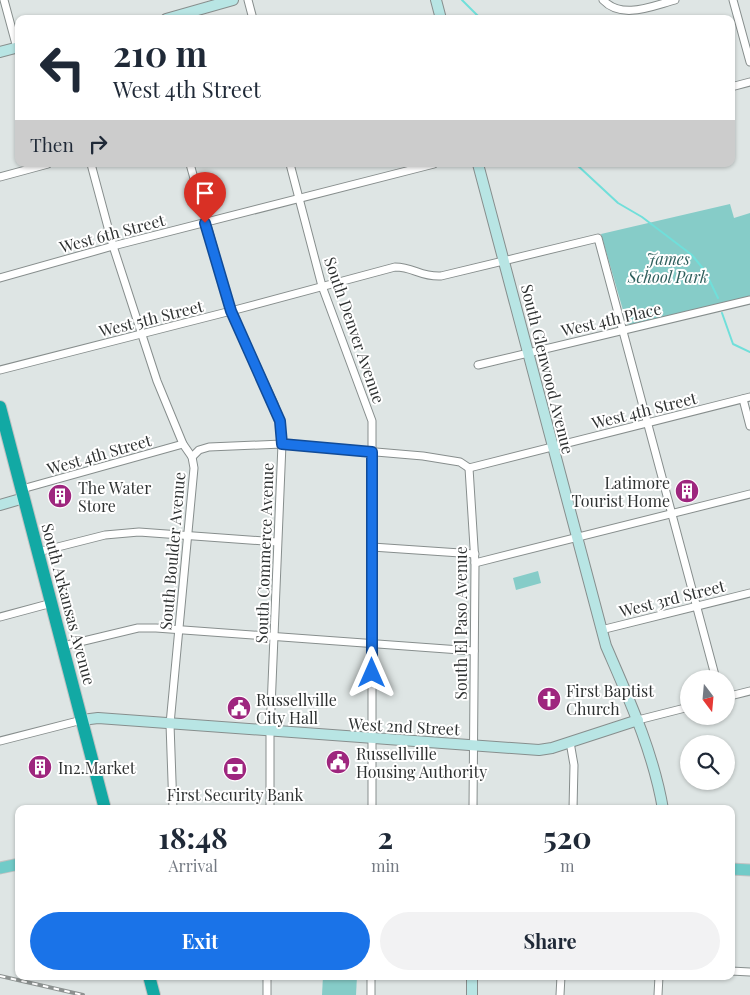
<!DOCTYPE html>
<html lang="en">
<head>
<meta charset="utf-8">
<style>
	body { margin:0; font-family:"Playfair Display",serif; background:#f2f2f3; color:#1f2937; height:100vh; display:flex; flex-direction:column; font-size:19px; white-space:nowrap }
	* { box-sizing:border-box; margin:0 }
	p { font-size:16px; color:#747a83 }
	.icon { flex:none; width:28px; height:28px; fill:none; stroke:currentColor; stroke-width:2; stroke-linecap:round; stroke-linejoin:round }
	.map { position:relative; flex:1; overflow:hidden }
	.side { position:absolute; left:15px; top:805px; width:720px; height:175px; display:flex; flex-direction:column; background:#fff; border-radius:10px; box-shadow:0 1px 4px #0004 }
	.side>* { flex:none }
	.top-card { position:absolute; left:15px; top:15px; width:720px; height:152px; border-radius:10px; box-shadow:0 1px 4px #0004; background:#fff; color:#1f2937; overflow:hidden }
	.needle { width:32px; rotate:164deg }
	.buttons { position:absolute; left:680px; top:670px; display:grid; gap:10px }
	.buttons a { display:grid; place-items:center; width:55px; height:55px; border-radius:50%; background:#fff; box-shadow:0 1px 4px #0004; font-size:25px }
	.pin { position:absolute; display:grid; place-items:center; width:42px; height:42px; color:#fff; margin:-51px -21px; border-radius:50% 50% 50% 0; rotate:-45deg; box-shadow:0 0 5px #0007 }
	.pin .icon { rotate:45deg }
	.me { position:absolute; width:55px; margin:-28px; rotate:0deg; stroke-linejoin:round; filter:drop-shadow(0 0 4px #0008) }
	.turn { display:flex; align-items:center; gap:18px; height:105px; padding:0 15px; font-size:22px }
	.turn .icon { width:65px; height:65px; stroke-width:2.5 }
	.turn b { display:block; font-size:35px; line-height:42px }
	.then { display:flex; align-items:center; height:48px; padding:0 15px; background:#0003; gap:10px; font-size:19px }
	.eta { display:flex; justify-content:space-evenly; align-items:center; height:85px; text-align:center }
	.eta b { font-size:30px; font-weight:700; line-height:35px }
	.button { display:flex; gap:10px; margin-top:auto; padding:10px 15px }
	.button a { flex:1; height:58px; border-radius:30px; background:#1a73e8; color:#fff; font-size:20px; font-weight:700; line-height:58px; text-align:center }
	.button a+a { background:#f2f2f3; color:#1f2937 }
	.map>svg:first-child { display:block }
	.green { fill:#86ccc8 }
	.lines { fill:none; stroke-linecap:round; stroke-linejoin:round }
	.stream { stroke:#70dfda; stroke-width:2 }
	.street-casing { stroke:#878e8d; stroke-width:9 }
	.secondary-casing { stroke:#878e8d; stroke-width:12 }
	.primary-casing { stroke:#c1c2c2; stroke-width:13 }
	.highway-casing { stroke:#c1c2c2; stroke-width:14 }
	.street { stroke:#fff; stroke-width:7 }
	.secondary { stroke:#b8e5e4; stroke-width:10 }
	.primary { stroke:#71cbc8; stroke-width:11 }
	.highway { stroke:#12a9a4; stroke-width:12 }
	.rail-casing { stroke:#8d9291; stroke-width:4 }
	.rail { stroke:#fff; stroke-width:2; stroke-dasharray:5.5; stroke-linecap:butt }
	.route-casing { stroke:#114b97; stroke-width:12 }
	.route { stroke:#1a73e8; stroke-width:9 }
	.labels { text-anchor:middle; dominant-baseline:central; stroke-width:4; stroke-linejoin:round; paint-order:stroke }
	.street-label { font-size:16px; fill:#2f3232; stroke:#fff }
	.park-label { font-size:16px; font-style:italic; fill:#2e5f5c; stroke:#fff }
	.poi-label { font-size:16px; fill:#2f3232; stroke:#fff; text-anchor:start }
</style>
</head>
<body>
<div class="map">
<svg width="750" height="995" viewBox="0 0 750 995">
	<rect width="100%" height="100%" fill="#dee5e4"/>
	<g class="green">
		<path d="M730,204L734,218L750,213V297L634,325L627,324L601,234Z"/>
		<path d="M538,571L541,583L516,590L513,578Z"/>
		<path d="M323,976H357L356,995H322Z"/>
	</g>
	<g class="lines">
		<g class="stream">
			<path d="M462,0L481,19"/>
			<path d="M576,164L618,203L642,217L692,255L705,271L718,298"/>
			<path d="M722,313L733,344L750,352"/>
		</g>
		<g class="street-casing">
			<g id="street">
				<path d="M4,0L17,48"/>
				<path d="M248,0L253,19"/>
				<path d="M603,0C622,20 652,6 675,0"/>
				<path d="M733,0L750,62"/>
				<path d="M731,87L750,82"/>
				<path d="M91,164L113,246L157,381L183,444L192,457L194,468L170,724L173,809"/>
				<path d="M190,164L231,311L274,404L280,421L282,444L270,732V809"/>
				<path d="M290,164L322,286L372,421V809"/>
				<path d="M0,177L48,164"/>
				<path d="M0,278L113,246L434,164"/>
				<path d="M478,365L750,300"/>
				<path d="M0,370L231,311L395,267C414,267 420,277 441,276L598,238L716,679"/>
				<path d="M743,399L750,426"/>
				<path d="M192,457L199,450L209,447L282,444L423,456L460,462L469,468L750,397"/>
				<path d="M469,468L475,563L473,809"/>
				<path d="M22,489L183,444"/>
				<path d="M372,547L475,554"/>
				<path d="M38,552L105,535L139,532L277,542"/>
				<path d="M475,563L750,494"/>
				<path d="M0,617L52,603"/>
				<path d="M601,630L750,593"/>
				<path d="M63,646L138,628H156L474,651"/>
				<path d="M726,697L750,691"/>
				<path d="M638,720L689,707"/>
				<path d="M0,741L82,720"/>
				<path d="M570,742L574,765L573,809"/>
				<path d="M731,971L750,972"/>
				<path d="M371,976V995"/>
				<path d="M267,995V976"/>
				<path d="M560,995L561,976"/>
				<path d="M658,995L659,976"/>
			</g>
		</g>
		<g class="secondary-casing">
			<g id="secondary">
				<path d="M436,0L441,19"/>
				<path d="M166,19L233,0"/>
				<path d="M0,52L19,47"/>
				<path d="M478,164L606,646C629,699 653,751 663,809"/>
				<path d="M0,505L24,498"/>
				<path d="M82,720L98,718L539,750L552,748L638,720"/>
				<path d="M472,995V976"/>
			</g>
		</g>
		<g class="primary-casing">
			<g id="primary">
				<path d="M0,868L19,864"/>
				<path d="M731,869L750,870"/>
			</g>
		</g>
		<g class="highway-casing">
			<g id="highway">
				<path d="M0,407L105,809"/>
				<path d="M149,976L154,995"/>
			</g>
		</g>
		<use href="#street" class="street"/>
		<use href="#secondary" class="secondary"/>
		<use href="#primary" class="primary"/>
		<use href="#highway" class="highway"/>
		<g class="rail-casing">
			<path id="rail" d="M0,976L83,995"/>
		</g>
		<use href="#rail" class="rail"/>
	</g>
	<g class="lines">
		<g class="route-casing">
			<path id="route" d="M205,223L231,311L280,421L282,444L372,452V673"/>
		</g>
		<use href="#route" class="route"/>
	</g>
	<defs>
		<g id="building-disc" transform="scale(1.25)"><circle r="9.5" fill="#9e267e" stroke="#fff"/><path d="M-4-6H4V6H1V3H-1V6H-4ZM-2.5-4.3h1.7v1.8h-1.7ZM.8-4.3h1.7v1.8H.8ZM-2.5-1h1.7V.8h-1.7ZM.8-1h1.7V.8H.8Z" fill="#fff"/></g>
		<g id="church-disc" transform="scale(1.25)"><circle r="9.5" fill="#9e267e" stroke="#fff"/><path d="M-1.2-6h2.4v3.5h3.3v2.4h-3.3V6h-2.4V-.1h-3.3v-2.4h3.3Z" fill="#fff"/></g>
		<g id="civic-disc" transform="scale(1.25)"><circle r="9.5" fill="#9e267e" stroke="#fff"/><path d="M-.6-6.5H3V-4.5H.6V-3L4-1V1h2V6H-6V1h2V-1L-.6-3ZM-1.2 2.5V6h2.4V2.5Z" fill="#fff"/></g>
		<g id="bank-disc" transform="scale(1.25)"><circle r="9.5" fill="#9e267e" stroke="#fff"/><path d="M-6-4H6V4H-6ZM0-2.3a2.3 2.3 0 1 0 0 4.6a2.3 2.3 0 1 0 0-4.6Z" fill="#fff"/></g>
	</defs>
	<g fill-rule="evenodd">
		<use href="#building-disc" x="687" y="491"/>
		<use href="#building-disc" x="60" y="496"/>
		<use href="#church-disc" x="549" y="699"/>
		<use href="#civic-disc" x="239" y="708"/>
		<use href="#civic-disc" x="338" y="762"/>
		<use href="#building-disc" x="40" y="767"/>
		<use href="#bank-disc" x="235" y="769"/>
	</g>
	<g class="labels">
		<g class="street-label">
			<text transform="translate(112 233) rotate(-15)">West 6th Street</text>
			<text transform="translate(151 318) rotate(-14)">West 5th Street</text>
			<text transform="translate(611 319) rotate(-13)">West 4th Place</text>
			<text transform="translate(355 330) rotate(71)">South Denver Avenue</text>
			<text transform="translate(548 369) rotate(76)">South Glenwood Avenue</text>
			<text transform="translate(644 410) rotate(-14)">West 4th Street</text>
			<text transform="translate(99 454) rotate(-16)">West 4th Street</text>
			<text transform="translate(172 551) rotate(-85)">South Boulder Avenue</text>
			<text transform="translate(264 553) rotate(-88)">South Commerce Avenue</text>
			<text transform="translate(672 598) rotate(-14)">West 3rd Street</text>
			<text transform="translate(69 604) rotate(75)">South Arkansas Avenue</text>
			<text transform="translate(460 623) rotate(-90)">South El Paso Avenue</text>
			<text transform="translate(404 726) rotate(3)">West 2nd Street</text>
		</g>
		<g class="park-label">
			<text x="668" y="258">James<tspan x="668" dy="18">School Park</tspan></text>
		</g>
		<g class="poi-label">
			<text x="670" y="482" text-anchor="end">Latimore<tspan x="670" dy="18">Tourist Home</tspan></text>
			<text x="78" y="487">The Water<tspan x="78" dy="18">Store</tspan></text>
			<text x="566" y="690">First Baptist<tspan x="566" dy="18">Church</tspan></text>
			<text x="256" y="699">Russellville<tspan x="256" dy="18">City Hall</tspan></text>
			<text x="356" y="753">Russellville<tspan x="356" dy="18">Housing Authority</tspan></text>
			<text x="58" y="767">In2.Market</text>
			<text x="235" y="794" text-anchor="middle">First Security Bank</text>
		</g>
	</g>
</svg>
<div class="buttons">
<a><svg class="needle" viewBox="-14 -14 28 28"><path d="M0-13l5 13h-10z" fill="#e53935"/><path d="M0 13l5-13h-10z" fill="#747a83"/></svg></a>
<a><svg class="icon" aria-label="search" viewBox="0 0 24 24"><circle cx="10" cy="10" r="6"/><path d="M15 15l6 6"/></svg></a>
</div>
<div class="pin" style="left:205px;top:223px;background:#d93025"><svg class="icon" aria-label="arrive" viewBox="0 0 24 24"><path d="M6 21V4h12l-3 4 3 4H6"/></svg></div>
<svg class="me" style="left:372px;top:673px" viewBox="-20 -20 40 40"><path d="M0-17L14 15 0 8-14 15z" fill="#1a73e8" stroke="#fff" stroke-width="4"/></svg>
<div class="top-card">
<div class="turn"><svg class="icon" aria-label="left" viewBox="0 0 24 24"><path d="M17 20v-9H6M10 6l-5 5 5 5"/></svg><div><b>210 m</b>West 4th Street</div></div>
<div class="then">Then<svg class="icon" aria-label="right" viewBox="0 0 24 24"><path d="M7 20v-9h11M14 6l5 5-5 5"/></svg></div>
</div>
<section class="side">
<div class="eta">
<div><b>18:48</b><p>Arrival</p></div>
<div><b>2</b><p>min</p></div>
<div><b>520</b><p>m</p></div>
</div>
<div class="button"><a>Exit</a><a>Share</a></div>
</section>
</div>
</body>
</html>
